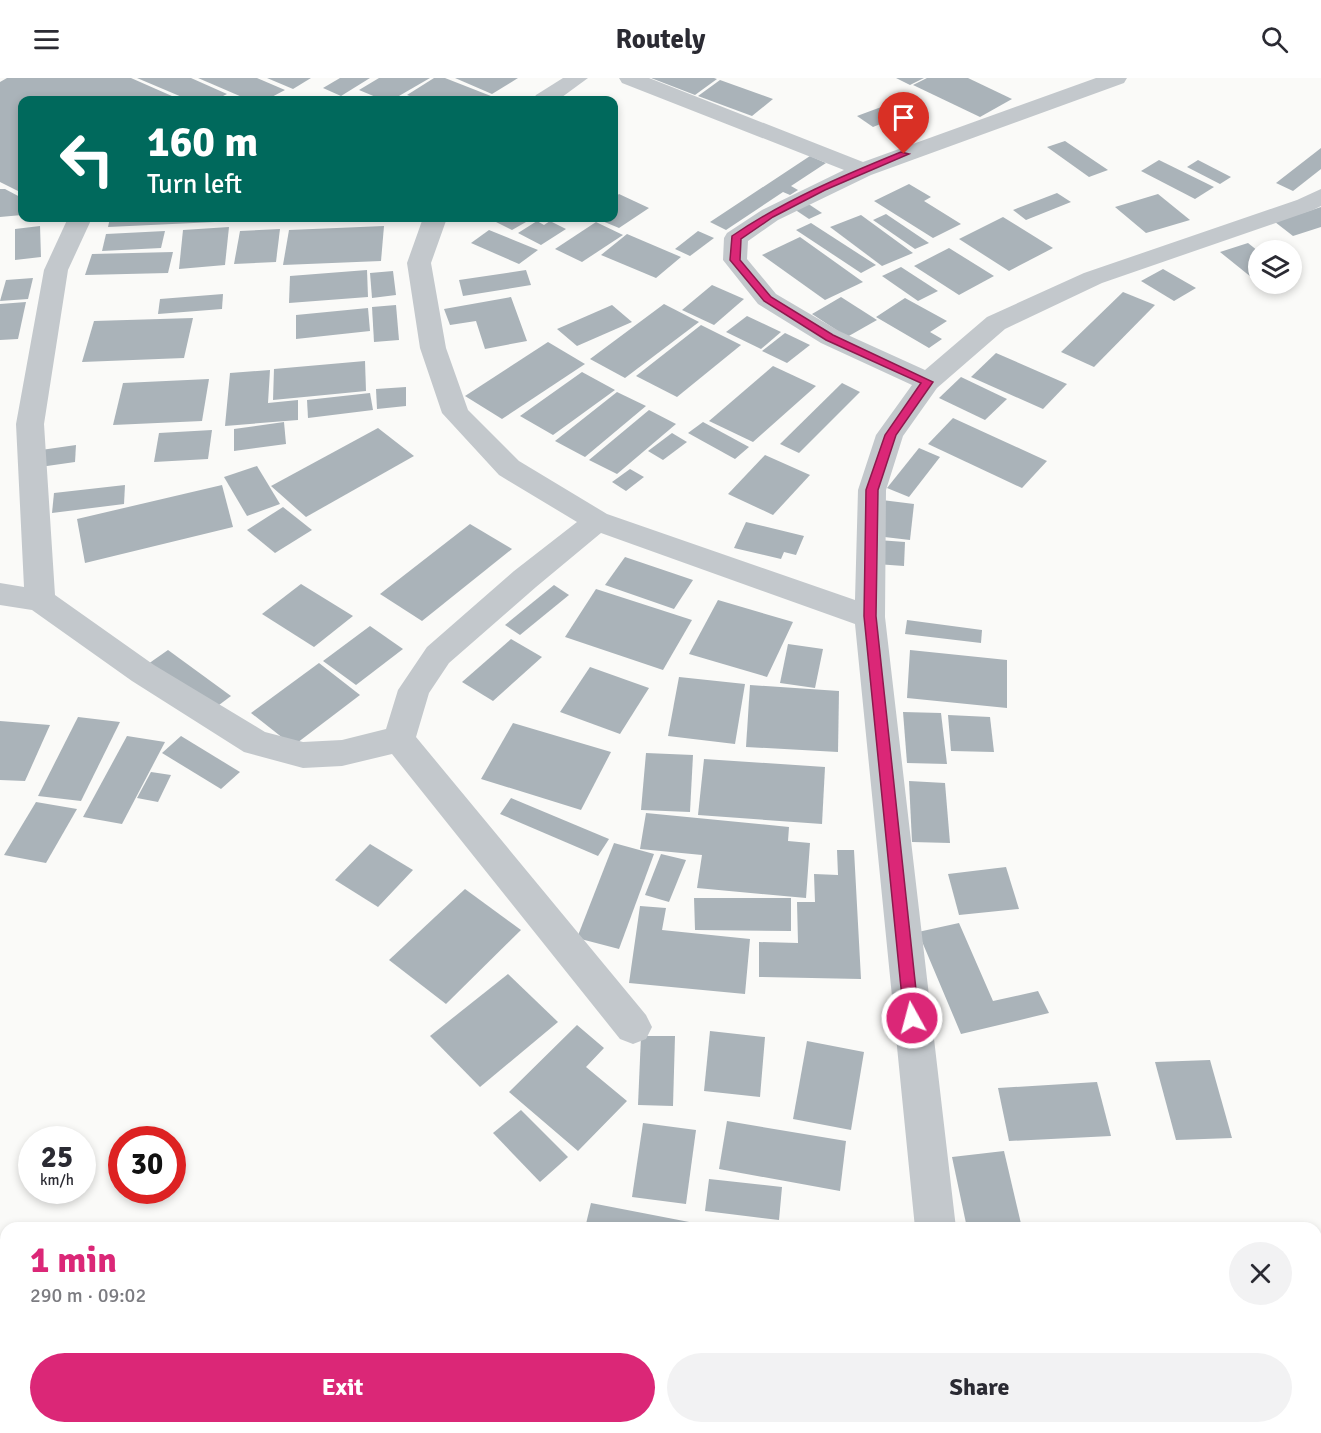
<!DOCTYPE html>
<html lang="en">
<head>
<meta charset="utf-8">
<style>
	body { margin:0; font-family:Signika,sans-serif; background:#f2f2f3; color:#2b2b33; height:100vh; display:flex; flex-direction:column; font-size:22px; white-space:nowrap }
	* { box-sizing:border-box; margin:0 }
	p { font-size:20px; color:#7c7c81 }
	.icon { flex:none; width:33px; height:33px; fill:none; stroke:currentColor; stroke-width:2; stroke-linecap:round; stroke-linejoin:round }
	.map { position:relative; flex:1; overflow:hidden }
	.side { position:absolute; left:0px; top:1144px; width:1322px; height:212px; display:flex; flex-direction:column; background:#fff; border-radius:18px 18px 0 0; box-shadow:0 3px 9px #0003 }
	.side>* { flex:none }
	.hud { position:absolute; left:18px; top:18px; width:600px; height:126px; border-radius:12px; box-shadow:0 3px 9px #0003; background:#00695c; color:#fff; overflow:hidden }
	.tools { position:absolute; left:1248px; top:162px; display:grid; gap:12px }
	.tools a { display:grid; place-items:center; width:54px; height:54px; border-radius:50%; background:#fff; box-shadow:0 3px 9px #0003; font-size:30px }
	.speed { position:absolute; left:18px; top:1048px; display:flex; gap:12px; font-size:30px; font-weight:700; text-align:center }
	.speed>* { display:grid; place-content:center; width:78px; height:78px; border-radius:50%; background:#fff; box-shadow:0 3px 9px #0003; line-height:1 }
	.speed small { font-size:15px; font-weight:400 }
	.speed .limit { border:9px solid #d22; background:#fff; color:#111 }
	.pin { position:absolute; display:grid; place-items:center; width:51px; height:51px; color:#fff; margin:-62px -26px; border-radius:50% 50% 50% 0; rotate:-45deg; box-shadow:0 0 6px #0007 }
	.pin .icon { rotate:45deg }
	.me { position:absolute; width:66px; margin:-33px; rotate:353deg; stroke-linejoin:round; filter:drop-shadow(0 0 4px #0008) }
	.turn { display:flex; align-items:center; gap:21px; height:126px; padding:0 30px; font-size:27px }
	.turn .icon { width:78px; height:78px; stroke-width:2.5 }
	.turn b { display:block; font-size:42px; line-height:51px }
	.round { display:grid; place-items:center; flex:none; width:63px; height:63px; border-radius:32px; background:#f2f2f3 }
	.head { display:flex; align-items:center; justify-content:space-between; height:102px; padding:0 30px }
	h1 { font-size:36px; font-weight:700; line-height:45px; color:#db2777 }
	.primary-button { display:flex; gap:12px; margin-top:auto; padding:12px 30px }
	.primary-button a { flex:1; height:69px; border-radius:36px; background:#db2777; color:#fff; font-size:24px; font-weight:700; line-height:69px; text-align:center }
	.primary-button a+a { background:#f2f2f3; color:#2b2b33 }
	header { display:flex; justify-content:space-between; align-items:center; height:78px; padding:0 30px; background:#fff; font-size:27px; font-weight:700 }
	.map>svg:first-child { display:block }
	.building { fill:#aab3b9 }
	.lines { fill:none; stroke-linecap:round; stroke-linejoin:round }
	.street { fill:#c3c8cc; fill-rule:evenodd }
	.route { fill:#db2777; stroke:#8e194d; stroke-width:1.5 }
</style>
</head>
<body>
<header><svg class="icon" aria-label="menu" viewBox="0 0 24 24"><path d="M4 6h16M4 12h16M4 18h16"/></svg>Routely<svg class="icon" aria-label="search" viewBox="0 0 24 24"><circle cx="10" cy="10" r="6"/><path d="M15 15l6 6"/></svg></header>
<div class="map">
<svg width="1321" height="1355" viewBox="0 0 1321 1355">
	<rect width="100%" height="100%" fill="#fafaf8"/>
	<g class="building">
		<path d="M7,0H131L181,22H22V115L0,104V4Z"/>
		<path d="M137,0H191L227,16L215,22H189Z"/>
		<path d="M198,0H257L285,12L266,22H249Z"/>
		<path d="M267,0H311L293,11Z"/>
		<path d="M340,0H370L341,18L323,10Z"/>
		<path d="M379,0H430L392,22H383L359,12Z"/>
		<path d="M434,0H445L496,20L493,22H421L407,17Z"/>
		<path d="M455,0H518L492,16Z"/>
		<path d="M651,0H714L717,1L695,17Z"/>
		<path d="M896,0H924L910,7Z"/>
		<path d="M927,0H968L1012,21L980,39L913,7Z"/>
		<path d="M720,2L773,21L752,38L698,18Z"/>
		<path d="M892,25L908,35L873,49L857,38Z"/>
		<path d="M1065,63L1108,92L1089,99L1047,69Z"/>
		<path d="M1321,70V91L1293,113L1276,105Z"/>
		<path d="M810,78L826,85L791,108L798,112L790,117L783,114L726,152L710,144Z"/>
		<path d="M1159,82L1214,109L1195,121L1141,93Z"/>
		<path d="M1198,82L1231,99L1220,106L1187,89Z"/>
		<path d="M909,106L931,119L924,123L961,146L933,160L874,123Z"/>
		<path d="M0,111H5L22,120V137L0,139Z"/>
		<path d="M1057,115L1071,124L1026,142L1013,132Z"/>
		<path d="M619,116L649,130L619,150L595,140H614V120Z"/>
		<path d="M1158,116L1190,142L1146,155L1115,129Z"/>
		<path d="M807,125L822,135L809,141L794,131Z"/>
		<path d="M1321,129V149L1293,158L1275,144Z"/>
		<path d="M886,136L929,165L915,171L873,142Z"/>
		<path d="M861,137L913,175L882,188L830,149Z"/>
		<path d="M1003,139L1053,170L1009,193L959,161Z"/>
		<path d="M110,140H216L215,144L108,149Z"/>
		<path d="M488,140H533L512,152Z"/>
		<path d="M537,143L544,147L550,143L566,151L541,167L518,155Z"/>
		<path d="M596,144L623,157L582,184L555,171Z"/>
		<path d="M811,145L876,187L861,195L796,152Z"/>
		<path d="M40,148L41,179L15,182V151Z"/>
		<path d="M384,148L381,183L283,187L289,152Z"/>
		<path d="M229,149L225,187L179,191L183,152Z"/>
		<path d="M280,151L276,184L234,186L240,153Z"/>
		<path d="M489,152L538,172L519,186L471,165Z"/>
		<path d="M165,153L161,170L102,173L106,156Z"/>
		<path d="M698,153L714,160L690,178L675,171Z"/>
		<path d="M627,156L681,179L656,200L601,177Z"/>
		<path d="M800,159L863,204L825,222L762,177Z"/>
		<path d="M1248,165L1258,173V202L1256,203L1220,174Z"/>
		<path d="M949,170L994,198L959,217L914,188Z"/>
		<path d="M173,174L168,195L85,197L92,176Z"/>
		<path d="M901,189L938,213L918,223L882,198Z"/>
		<path d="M1163,191L1196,210L1174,223L1141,203Z"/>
		<path d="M367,192L368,219L289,225L290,198Z"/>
		<path d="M526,192L531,207L463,218L459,202Z"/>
		<path d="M393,193L396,217L372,220L370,195Z"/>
		<path d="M33,200L28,221L0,223L6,202Z"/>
		<path d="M712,207L744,221L714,247L682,232Z"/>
		<path d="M1123,214L1155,227L1094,289L1061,274Z"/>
		<path d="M223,216L222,231L158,236L160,221Z"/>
		<path d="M511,219L527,263L485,271L476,243L450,247L444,231Z"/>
		<path d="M841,219L877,242L847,259L812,236Z"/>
		<path d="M905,220L947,243L930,254L942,261L929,270L876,239Z"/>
		<path d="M26,224L18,261L0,262V226Z"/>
		<path d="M664,226L699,244L625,300L590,281Z"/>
		<path d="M396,227L399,262L374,264L372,229Z"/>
		<path d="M612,227L632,244L577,268L557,251Z"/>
		<path d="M368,230L370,253L296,261V237Z"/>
		<path d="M747,238L781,254L761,271L726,254Z"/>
		<path d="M193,240L184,280L82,284L94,243Z"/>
		<path d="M701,247L741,267L677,319L636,298Z"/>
		<path d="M785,255L810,267L787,285L762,273Z"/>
		<path d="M548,264L585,286L502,341L465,318Z"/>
		<path d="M996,275L1067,306L1043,331L971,299Z"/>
		<path d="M365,283L366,313L273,322L274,291Z"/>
		<path d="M773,288L816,308L753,364L709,343Z"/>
		<path d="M270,292L268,325L298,322V342L225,348L230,295Z"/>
		<path d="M582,294L615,312L553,357L520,338Z"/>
		<path d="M961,299L1007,321L985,342L939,320Z"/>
		<path d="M209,301L202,343L113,347L123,305Z"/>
		<path d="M842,305L860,314L799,375L780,366Z"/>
		<path d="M406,309V328L377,331L376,311Z"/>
		<path d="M617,314L646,328L585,379L555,363Z"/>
		<path d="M370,315L373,332L308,340L307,322Z"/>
		<path d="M649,332L676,346L617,396L589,382Z"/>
		<path d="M953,340L1047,383L1022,410L928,366Z"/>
		<path d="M284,344L286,366L234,373V351Z"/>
		<path d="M703,344L749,369L735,381L688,355Z"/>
		<path d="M378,350L414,378L306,439L271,408Z"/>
		<path d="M212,352L208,381L154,384L159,355Z"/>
		<path d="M672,355L687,364L663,382L648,373Z"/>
		<path d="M76,367L75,384L40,389L41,372Z"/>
		<path d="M919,370L940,379L909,419L887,410Z"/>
		<path d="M765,377L810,397L773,437L728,416Z"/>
		<path d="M257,388L280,426L247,438L224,399Z"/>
		<path d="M630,391L644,399L626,413L612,404Z"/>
		<path d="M125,407L124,426L52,435L54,415Z"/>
		<path d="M222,407L233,449L85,485L77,441Z"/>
		<path d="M882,422L914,426L910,462L876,458Z"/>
		<path d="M283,429L312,452L275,475L247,452Z"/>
		<path d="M746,444L804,458L796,477L784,474L781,481L734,470Z"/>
		<path d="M470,446L512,471L422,543L380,516Z"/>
		<path d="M878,462L905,464L904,488L876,486Z"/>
		<path d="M625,479L693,502L674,531L605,507Z"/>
		<path d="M301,506L353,538L314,569L262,536Z"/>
		<path d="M554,507L569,517L520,557L505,547Z"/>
		<path d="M596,511L692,542L663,592L565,559Z"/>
		<path d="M718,522L793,544L767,599L689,576Z"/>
		<path d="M907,542L982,552L981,565L905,556Z"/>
		<path d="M370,548L403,571L356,607L323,583Z"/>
		<path d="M511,561L542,579L493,623L462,604Z"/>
		<path d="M788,566L823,571L815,610L780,605Z"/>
		<path d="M168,572L231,618L211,633L148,586Z"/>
		<path d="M910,572L1007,582V630L907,620Z"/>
		<path d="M319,585L360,617L293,668L251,635Z"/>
		<path d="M590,589L649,610L620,656L560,634Z"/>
		<path d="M679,599L745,606L735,666L668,658Z"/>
		<path d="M750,607L839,613L838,674L746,669Z"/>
		<path d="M903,634L941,635L947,686L907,685Z"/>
		<path d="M948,637L990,639L994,674L951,673Z"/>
		<path d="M78,639L120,644L81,723L38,718Z"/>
		<path d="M0,643L50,647L25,703L0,702Z"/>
		<path d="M513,645L611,674L581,732L481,701Z"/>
		<path d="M127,658L165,664L122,746L83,739Z"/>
		<path d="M181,658L240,694L221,711L162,675Z"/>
		<path d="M646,675L693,677L690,734L641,732Z"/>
		<path d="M704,681L825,689L822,746L698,737Z"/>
		<path d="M151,694L171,697L158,724L137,720Z"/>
		<path d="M909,703L945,705L950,765L912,764Z"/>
		<path d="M511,720L609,761L598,778L500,736Z"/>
		<path d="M36,724L77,731L46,785L4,777Z"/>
		<path d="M646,735L789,749L788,763L810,765L806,820L697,810L702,777L640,771Z"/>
		<path d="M614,765L654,776L619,871L577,860Z"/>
		<path d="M370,766L413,792L378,829L335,802Z"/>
		<path d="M837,772H854L861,901L759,899V864L798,865L797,824H815L814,796L838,797Z"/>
		<path d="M661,776L686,782L669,824L645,817Z"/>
		<path d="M1006,789L1019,831L959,837L948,796Z"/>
		<path d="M465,811L521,852L446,926L389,882Z"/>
		<path d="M694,820H791V853L695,852Z"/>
		<path d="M640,828L666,830L662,852L750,861L745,916L629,905Z"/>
		<path d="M959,845L993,923L1038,913L1049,935L961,956L918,854Z"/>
		<path d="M508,896L558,944L480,1009L430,958Z"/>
		<path d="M577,947L604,970L586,989L627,1023L578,1073L509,1014Z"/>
		<path d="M710,953L765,959L760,1019L704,1013Z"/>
		<path d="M641,958H675L673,1028L638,1027Z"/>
		<path d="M807,963L864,974L851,1052L793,1041Z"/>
		<path d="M1210,982L1232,1060L1176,1062L1155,984Z"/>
		<path d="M1097,1004L1111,1058L1009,1063L998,1010Z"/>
		<path d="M521,1032L568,1079L540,1104L493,1055Z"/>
		<path d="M727,1043L846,1063L840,1113L719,1091Z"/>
		<path d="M643,1045L696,1052L686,1126L632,1119Z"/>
		<path d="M1004,1073L1022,1150H967L952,1079Z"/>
		<path d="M709,1101L782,1109L779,1142L705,1133Z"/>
		<path d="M591,1125L715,1149V1150H585Z"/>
		<path d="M822,1350H860L859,1355H821Z"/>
		<path d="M1184,1350H1278L1279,1355H1185Z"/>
	</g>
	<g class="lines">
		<g class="street">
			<path d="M563,0H588L558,22H533L536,17Z"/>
			<path d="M619,0H649L863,84L1096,0H1127L1124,5L871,97L778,142L748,163L747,181L776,216L839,253L925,292L987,239L1084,195L1297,122L1321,111V128L1313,132L1102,205L1005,251L937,310L903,358L886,412L885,539L956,1150H915L855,546L601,455L536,509L449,585L429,615L416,659L646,937L652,949L646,961L633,966L620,961L392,676L342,688L303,690L244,674L132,603L32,532L0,527V505L24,509L16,346L44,192L68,140H92L68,192L44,346L55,517L154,587L265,654L303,664L342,662L386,651L398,612L427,569L514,493L577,444L499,397L442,335L420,270L407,185L423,140H447L431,185L446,270L468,332L519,383L607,436L855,522L858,412L876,357L912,307L821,265L758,226L723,182L724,160L727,155L762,132L844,92L622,5Z"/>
			<path d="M943,1350H987L988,1355H944Z"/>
		</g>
	</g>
	<path class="route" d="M901,74L909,76L825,112L773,139L741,161L740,182L771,219L833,257L933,304L896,357L878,412L876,538L919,940L917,945L912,947L906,945L904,940L864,538L866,412L885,357L921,305L826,262L764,223L730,182L732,158C785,122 842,98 901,74Z"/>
</svg>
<div class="tools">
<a><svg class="icon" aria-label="layers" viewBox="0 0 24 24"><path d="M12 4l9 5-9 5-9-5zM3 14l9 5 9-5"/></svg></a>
</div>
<div class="speed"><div>25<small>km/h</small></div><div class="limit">30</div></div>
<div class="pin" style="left:904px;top:76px;background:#d93025"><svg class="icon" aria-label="arrive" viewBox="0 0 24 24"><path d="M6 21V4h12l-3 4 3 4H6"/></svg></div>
<svg class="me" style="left:912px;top:940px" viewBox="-20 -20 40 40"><circle r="17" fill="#db2777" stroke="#fff" stroke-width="3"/><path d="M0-11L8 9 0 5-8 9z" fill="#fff"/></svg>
<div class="hud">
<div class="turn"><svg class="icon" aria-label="left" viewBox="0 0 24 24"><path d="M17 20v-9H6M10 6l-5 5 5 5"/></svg><div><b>160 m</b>Turn left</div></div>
</div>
<section class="side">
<div class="head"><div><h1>1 min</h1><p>290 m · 09:02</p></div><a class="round"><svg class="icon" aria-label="close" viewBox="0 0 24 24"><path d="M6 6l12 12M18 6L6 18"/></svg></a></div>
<div class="primary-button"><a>Exit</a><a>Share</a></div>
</section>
</div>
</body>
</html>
